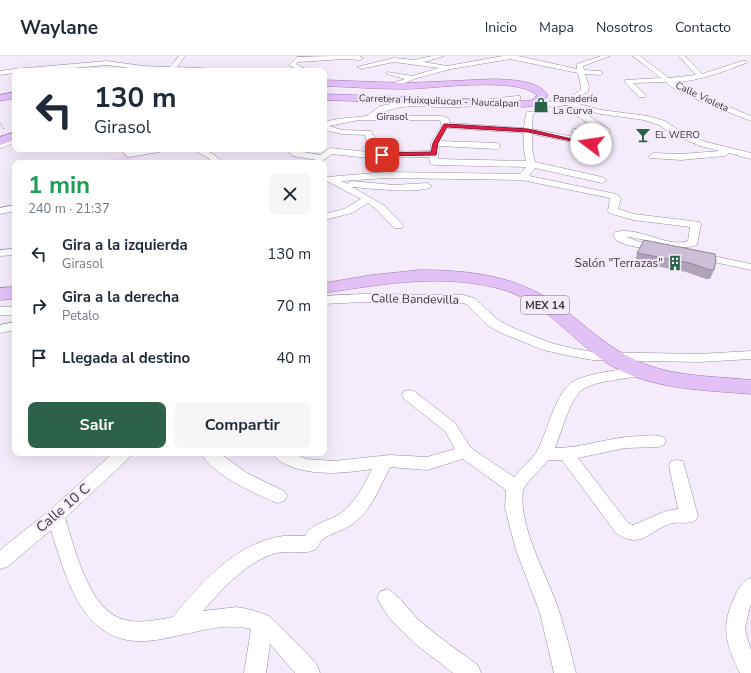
<!DOCTYPE html>
<html lang="es">
<head>
<meta charset="utf-8">
<style>
	body { margin:0; font-family:"Nunito Sans",sans-serif; background:#f6f6f7; color:#1f2937; height:100vh; display:flex; flex-direction:column; font-size:15px; white-space:nowrap }
	* { box-sizing:border-box; margin:0 }
	p { font-size:13px; color:#747a83 }
	.icon { flex:none; width:22px; height:22px; fill:none; stroke:currentColor; stroke-width:2; stroke-linecap:round; stroke-linejoin:round }
	.map { position:relative; flex:1; overflow:hidden }
	.panel { position:absolute; left:12px; top:104px; width:315px; height:296px; display:flex; flex-direction:column; background:#fff; border-radius:8px; box-shadow:0 4px 16px #0002 }
	.panel>* { flex:none }
	.hud { position:absolute; left:12px; top:12px; width:315px; height:84px; border-radius:8px; box-shadow:0 4px 16px #0002; background:#fff; color:#1f2937; overflow:hidden }
	.pin { position:absolute; display:grid; place-items:center; width:34px; height:34px; color:#fff; margin:-17px; border-radius:8px; box-shadow:0 2px 6px #0006 }
	.me { position:absolute; width:44px; margin:-22px; rotate:284deg; stroke-linejoin:round; filter:drop-shadow(0 0 3px #0008) }
	.turn { display:flex; align-items:center; gap:14px; height:84px; padding:0 16px; font-size:18px }
	.turn .icon { width:52px; height:52px; stroke-width:2.5 }
	.turn b { display:block; font-size:28px; line-height:34px }
	.round { display:grid; place-items:center; flex:none; width:42px; height:42px; border-radius:8px; background:#f6f6f7 }
	.summary { display:flex; align-items:center; justify-content:space-between; height:68px; padding:0 16px }
	h1 { font-size:24px; font-weight:700; line-height:30px; color:#1e9e55 }
	.cta { display:flex; gap:8px; margin-top:auto; padding:8px 16px }
	.cta a { flex:1; height:46px; border-radius:8px; background:#2c6249; color:#fff; font-size:16px; font-weight:700; line-height:46px; text-align:center }
	.cta a+a { background:#f6f6f7; color:#1f2937 }
	ul { padding:0; list-style:none }
	li { display:flex; align-items:center; gap:12px; height:52px; padding:0 16px }
	li div { flex:1 }
	li b { display:block; font-size:15px }
	li em { font-style:normal }
	header { display:flex; align-items:center; gap:24px; box-sizing:border-box; height:56px; padding:0 20px; background:#fff; border-bottom:1px solid #e0e1e3 }
	header strong { font-size:19px }
	nav { display:flex; gap:22px; margin-inline-start:auto; font-size:14px }
	.map>svg:first-child { display:block }
	.built { fill:#f1defe }
	.lines { fill:none; stroke-linecap:round; stroke-linejoin:round }
	.minor-casing { stroke:#988ba2; stroke-width:1 }
	.primary-casing { stroke:#9b75b3; stroke-width:1 }
	.path { stroke:#bab2bf; stroke-width:1.5; stroke-dasharray:1.5 1.5; stroke-linecap:butt }
	.minor { fill:#fff; fill-rule:evenodd }
	.primary { fill:#e2c1f7; fill-rule:evenodd }
	.wall { fill:#b0a3b9 }
	.building { fill:#cdbed7; stroke:#908596 }
	.route { fill:#e11d48; stroke:#92132f }
	.labels { text-anchor:middle; dominant-baseline:central; stroke-width:4; stroke-linejoin:round; paint-order:stroke }
	.far-street-label { font-size:10px; fill:#3d3741; stroke:#f5ecfb }
	.far-poi-label { font-size:10px; fill:#3d3741; stroke:#f5ecfb; text-anchor:start }
	.shield { fill:#f5ecfb; stroke:#746d79; stroke-width:1 }
	.shield-label { font-size:11px; font-weight:bold; fill:#3d3741 }
	.poi-label { font-size:12px; fill:#3d3741; stroke:#f5ecfb; text-anchor:end }
	.street-label { font-size:12px; fill:#3d3741; stroke:#f5ecfb }
	.near-street-label { font-size:14px; fill:#3d3741; stroke:#f5ecfb }
</style>
</head>
<body>
<header>
<strong>Waylane</strong>
<nav><a>Inicio</a><a>Mapa</a><a>Nosotros</a><a>Contacto</a></nav>
</header>
<div class="map">
<svg width="751" height="617" viewBox="0 0 751 617">
	<rect width="100%" height="100%" fill="#f5ecfb"/>
	<path class="built" d="M128,99H131L136,107H98Z"/>
	<g class="lines">
		<g class="minor-casing">
			<g id="minor">
				<path d="M179,0H185L177,11L218,13L221,15L143,14L107,9L41,15H15V17L0,19V15L15,13L107,5L143,10L170,11Z"/>
				<path d="M329,0H359L363,2L360,4L344,3L298,6L296,8L309,15H300L289,9L297,1Z"/>
				<path d="M432,0H444L424,6L447,10L503,0H518L577,13V8L601,0H610L583,10L584,14L600,15L603,17L600,19L585,18L589,30L588,35L572,46L601,54L648,60L665,65L680,75L706,86L751,97V103L729,97L725,100L681,104L650,102L649,100L653,97L681,98L720,95L700,90L674,79L659,69L644,64L601,58L566,49L555,51L535,49L531,47C539,41 554,49 564,45C570,43 575,37 581,34V30L578,17L510,3L451,13L414,23L393,32L389,30L390,28L405,23L387,18V16L412,20L439,12L394,6L360,13L357,11L394,2L414,4Z"/>
				<path d="M633,0H640L669,22L696,19L679,0H685L702,18L742,5H746V7C722,16 700,25 675,26L706,41L751,60V65L700,45L673,32L666,26L633,27L646,39L645,41H639L625,26V24L661,22Z"/>
				<path d="M517,40H520V44C500,48 478,50 458,51C432,53 400,44 377,60H441L448,62L450,67L524,72L526,58L527,56H533L532,73L591,84L595,87L591,90L532,78V93L535,106L602,121L607,124L602,127L535,112L529,120L616,138L621,142L618,153L634,158L700,166L701,168L697,189C668,198 653,182 626,181L637,185L662,190L664,192L662,194L658,195L627,189L617,185L613,180L615,176C640,170 665,192 688,185L690,171L633,164L609,157L608,155L610,142L522,124L386,122L341,125L348,128L349,126L352,125L394,129L427,127L432,130C423,139 366,132 352,131L385,150L402,168L403,170L402,172H394L377,154L368,147L352,157L324,164V158L344,153L361,143L327,125L325,123L327,121L386,116L520,118L526,111L435,109L430,107L429,101L369,102L332,98L322,105L293,100L289,97L293,94L320,99L330,92L369,96L430,95L431,87L442,69L440,64H359L329,70L342,74L371,75L375,82L376,90L372,93L368,90L365,79L342,78L324,74V66L337,63L367,60L380,50L396,47H458ZM448,72L524,77V93L526,105L438,103L439,90L497,93L501,90L497,87L441,85Z"/>
				<path d="M571,52H577L609,73L610,75L608,80L598,81L573,77L572,75L573,73H576L602,76L571,56Z"/>
				<path d="M15,80V86L0,93V87Z"/>
				<path d="M121,93H130L131,95L143,93H163L159,96L129,101L126,100Z"/>
				<path d="M191,93C204,93 214,96 223,107H214L207,101Z"/>
				<path d="M15,149V155L0,158V152Z"/>
				<path d="M15,193V199L0,200V194Z"/>
				<path d="M699,197L751,208V214L695,202L693,200L695,198Z"/>
				<path d="M362,238L463,239L474,242L497,263L511,271L551,287L576,293L593,296L699,298L751,295V303L699,306L593,304L576,301L543,294L501,277L487,269L466,248L462,247L362,246L324,248V240Z"/>
				<rect x="0" y="251" width="15" height="8"/>
				<path d="M15,266V274L0,277V269Z"/>
				<path d="M643,310L648,312L650,315L648,318C631,323 595,324 582,334C570,343 561,377 555,392C584,392 612,380 642,380C649,379 656,379 664,381L666,385L664,389L658,391L625,392L578,402L628,467L633,469L666,455L678,453L669,410L671,405L677,404L683,405L698,460L695,465C688,468 681,466 673,467C649,473 642,495 616,477L562,404H548C543,411 524,428 523,435C518,472 549,522 560,558C566,577 571,597 576,617H554L540,557L516,494L505,452L506,434L463,403L427,414L390,411C380,431 370,457 351,469C342,475 331,477 323,483C319,486 319,492 314,494C303,499 289,494 277,497C248,504 222,533 203,555L237,551L252,554L269,560L300,590L317,609L320,617H295L270,588L266,617H244L251,573C227,567 204,574 181,579C167,582 151,586 136,585C80,582 65,518 51,474L7,511L0,513V494L49,455L113,397H132L130,401L65,462C75,492 87,548 119,562C136,569 156,564 173,561C201,527 232,491 277,481C286,479 296,480 305,480C312,466 329,466 341,457C356,446 364,429 372,413C344,417 319,420 292,411C284,408 276,404 272,397H293L306,403L334,405L390,399L427,401L455,393L445,375L404,343L402,339L404,335L409,334L414,335L455,367L471,392L514,421C521,413 533,403 538,393C548,374 554,341 571,327C584,317 626,313 643,310Z"/>
				<path d="M201,397H219L247,417L284,435L287,440L284,445L278,447L272,445C250,435 213,419 201,397Z"/>
				<path d="M751,522V548L745,571L746,578L751,594V617H740C726,588 720,571 735,540C739,531 742,525 751,522Z"/>
				<path d="M387,533C398,537 410,556 420,565C438,581 459,595 478,609L481,617H453L418,590L397,570L388,560L377,542L380,536Z"/>
			</g>
		</g>
		<g class="primary-casing">
			<g id="primary">
				<path d="M495,23C511,24 540,24 548,40L539,49L525,51L324,44V38L525,45L532,44L537,39C516,20 433,33 404,33C377,33 351,31 324,30V24L406,27Z"/>
				<path d="M15,36V42L0,45V39Z"/>
				<path d="M15,76V84L0,89V81Z"/>
				<path d="M420,214C471,214 519,220 561,251C586,270 609,293 638,305C672,321 714,320 751,324V338C704,334 649,334 607,307C573,285 546,248 507,235C447,216 384,228 324,237V227L372,219Z"/>
				<path d="M15,231V243L0,244V232Z"/>
			</g>
		</g>
		<path class="path" d="M0,67L5,74"/>
		<use href="#minor" class="minor"/>
		<use href="#primary" class="primary"/>
	</g>
	<path class="wall" d="M637,197L716,204L714,214L710,223H706L686,216L635,206Z"/>
	<path class="building" d="M644,184L715,198L716,204L714,214H710L690,207L637,197Z"/>
	<path class="route" d="M446,68L528,73L594,88L591,89L528,76L447,71L438,87L436,99L382,100L379,99L382,97L431,96L433,87L444,68Z"/>
	<defs>
		<g id="shop-bare" transform="scale(1.2)"><path d="M-5-2.5h2.3a2.7 3.5 0 0 1 5.4 0H5L5.5 6h-11ZM-1.5-2.5h3a1.5 2.3 0 0 0-3 0Z" fill="#2c6249" stroke="#f5ecfb" stroke-width="2.5" paint-order="stroke"/></g>
		<g id="bar-bare" transform="scale(1.2)"><path d="M-6-5H6L.8 .8V4.5H3.5V6h-7V4.5H-.8V.8Z" fill="#2c6249" stroke="#f5ecfb" stroke-width="2.5" paint-order="stroke"/></g>
		<g id="building-bare" transform="scale(1.2)"><path d="M-4-6H4V6H1V3H-1V6H-4ZM-2.5-4.3h1.7v1.8h-1.7ZM.8-4.3h1.7v1.8H.8ZM-2.5-1h1.7V.8h-1.7ZM.8-1h1.7V.8H.8Z" fill="#2c6249" stroke="#f5ecfb" stroke-width="2.5" paint-order="stroke"/></g>
	</defs>
	<g fill-rule="evenodd">
		<use href="#shop-bare" x="541" y="49"/>
		<use href="#bar-bare" x="643" y="79"/>
		<use href="#building-bare" x="675" y="207"/>
	</g>
	<g class="labels">
		<g class="far-street-label">
			<text transform="translate(702 41) rotate(25)">Calle Violeta</text>
			<text transform="translate(439 45) rotate(2)">Carretera Huixquilucan - Naucalpan</text>
			<text x="392" y="61">Girasol</text>
		</g>
		<g class="far-poi-label">
			<text x="553" y="43">Panadería<tspan x="553" dy="12">La Curva</tspan></text>
			<text x="655" y="79">EL WERO</text>
		</g>
		<rect class="shield" x="521" y="240" width="48" height="18" rx="3"/>
		<g class="shield-label">
			<text x="545" y="249">MEX 14</text>
		</g>
		<g class="poi-label">
			<text x="663" y="207">Salón "Terrazas"</text>
		</g>
		<g class="street-label">
			<text transform="translate(415 243) rotate(1)">Calle Bandevilla</text>
		</g>
		<g class="near-street-label">
			<text transform="translate(63 452) rotate(-41)">Calle 10 C</text>
		</g>
	</g>
</svg>
<div class="pin" style="left:382px;top:99px;background:#d93025"><svg class="icon" aria-label="arrive" viewBox="0 0 24 24"><path d="M6 21V4h12l-3 4 3 4H6"/></svg></div>
<svg class="me" style="left:591px;top:88px" viewBox="-20 -20 40 40"><circle r="19" fill="#fff"/><path d="M0-13L10 11 0 6-10 11z" fill="#e11d48"/></svg>
<div class="hud">
<div class="turn"><svg class="icon" aria-label="left" viewBox="0 0 24 24"><path d="M17 20v-9H6M10 6l-5 5 5 5"/></svg><div><b>130 m</b>Girasol</div></div>
</div>
<section class="panel">
<div class="summary"><div><h1>1 min</h1><p>240 m · 21:37</p></div><a class="round"><svg class="icon" aria-label="close" viewBox="0 0 24 24"><path d="M6 6l12 12M18 6L6 18"/></svg></a></div>
<ul>
<li><svg class="icon" aria-label="left" viewBox="0 0 24 24"><path d="M17 20v-9H6M10 6l-5 5 5 5"/></svg><div><b>Gira a la izquierda</b><p>Girasol</p></div><em>130 m</em></li>
<li><svg class="icon" aria-label="right" viewBox="0 0 24 24"><path d="M7 20v-9h11M14 6l5 5-5 5"/></svg><div><b>Gira a la derecha</b><p>Petalo</p></div><em>70 m</em></li>
<li><svg class="icon" aria-label="arrive" viewBox="0 0 24 24"><path d="M6 21V4h12l-3 4 3 4H6"/></svg><div><b>Llegada al destino</b></div><em>40 m</em></li>
</ul>
<div class="cta"><a>Salir</a><a>Compartir</a></div>
</section>
</div>
</body>
</html>
